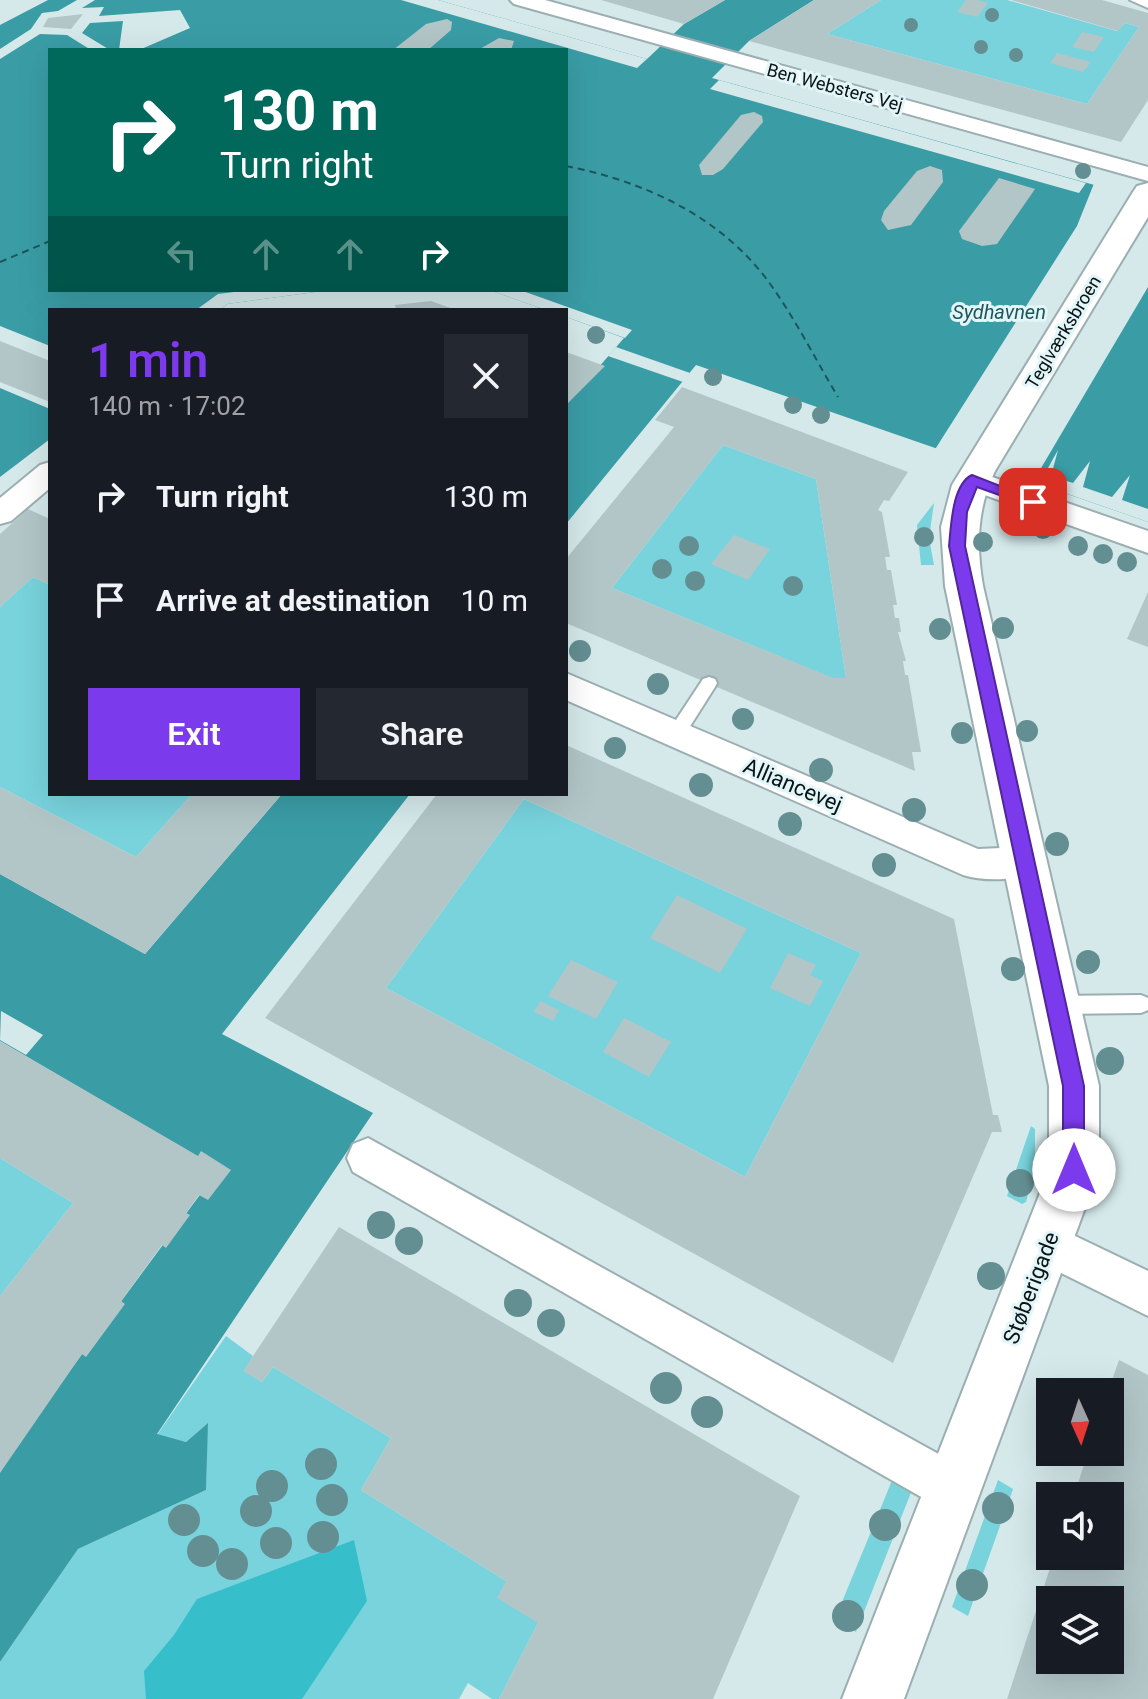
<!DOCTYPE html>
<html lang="en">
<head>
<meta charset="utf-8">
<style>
	body { margin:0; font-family:Roboto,sans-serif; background:#242831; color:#f1f3f6; height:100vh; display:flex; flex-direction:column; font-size:30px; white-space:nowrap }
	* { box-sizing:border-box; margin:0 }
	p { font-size:26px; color:#9ea1a6 }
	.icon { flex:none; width:44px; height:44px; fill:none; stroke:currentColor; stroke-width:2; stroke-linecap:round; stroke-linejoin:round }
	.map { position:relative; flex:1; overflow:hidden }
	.side { position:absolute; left:48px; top:308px; width:520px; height:488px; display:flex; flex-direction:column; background:#171b24; border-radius:0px; box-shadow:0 8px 32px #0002 }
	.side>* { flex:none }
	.banner { position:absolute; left:48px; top:48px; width:520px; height:244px; border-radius:0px; box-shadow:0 8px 32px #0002; background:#00695c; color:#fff; overflow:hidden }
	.needle { width:52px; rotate:177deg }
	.buttons { position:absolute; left:1036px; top:1378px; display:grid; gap:16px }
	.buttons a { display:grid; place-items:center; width:88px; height:88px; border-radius:0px; background:#171b24; box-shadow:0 8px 32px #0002; font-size:40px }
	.pin { position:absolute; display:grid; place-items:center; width:68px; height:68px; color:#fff; margin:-34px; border-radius:16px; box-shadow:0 4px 12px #0006 }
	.me { position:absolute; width:88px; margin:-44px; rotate:0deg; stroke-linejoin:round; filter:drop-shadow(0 0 6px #0008) }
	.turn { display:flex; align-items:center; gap:28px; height:168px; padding:0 40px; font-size:36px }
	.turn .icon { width:104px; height:104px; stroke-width:2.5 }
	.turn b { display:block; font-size:56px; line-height:68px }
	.lanes { display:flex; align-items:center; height:76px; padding:0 40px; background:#0003; justify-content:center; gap:40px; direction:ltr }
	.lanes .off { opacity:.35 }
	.round { display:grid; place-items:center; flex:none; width:84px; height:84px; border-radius:0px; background:#242831 }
	.overview { display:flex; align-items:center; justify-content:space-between; height:136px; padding:0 40px }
	h1 { font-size:48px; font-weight:600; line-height:60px; color:#7c3aed }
	.primary-button { display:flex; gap:16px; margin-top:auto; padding:16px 40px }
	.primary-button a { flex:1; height:92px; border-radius:0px; background:#7c3aed; color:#fff; font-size:32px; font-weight:600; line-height:92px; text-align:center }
	.primary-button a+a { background:#242831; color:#f1f3f6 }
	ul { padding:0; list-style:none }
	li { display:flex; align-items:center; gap:24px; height:104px; padding:0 40px }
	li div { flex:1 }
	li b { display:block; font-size:30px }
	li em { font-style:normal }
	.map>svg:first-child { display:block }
	.green { fill:#78d3dd }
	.forest { fill:#36becb }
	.water { fill:#3a9da6 }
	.pier { fill:#d5e9eb }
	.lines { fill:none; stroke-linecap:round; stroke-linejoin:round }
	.ferry { stroke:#1e555b; stroke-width:2; stroke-dasharray:7 5; stroke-linecap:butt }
	.building { fill:#b2c6c8; fill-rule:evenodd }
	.service-casing { stroke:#9baeb1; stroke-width:4 }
	.pedestrian-casing { stroke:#9baeb1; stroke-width:4 }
	.minor-casing { stroke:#9baeb1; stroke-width:4 }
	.tertiary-casing { stroke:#9baeb1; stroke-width:4 }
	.service { fill:#fff; fill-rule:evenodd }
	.pedestrian { fill:#fff; fill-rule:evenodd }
	.minor { fill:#fff; fill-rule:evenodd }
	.tertiary { fill:#fff; fill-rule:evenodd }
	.tree { fill:#648f92 }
	.route { fill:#7c3aed; stroke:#51269a; stroke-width:2 }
	.labels { text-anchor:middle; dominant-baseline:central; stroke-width:6; stroke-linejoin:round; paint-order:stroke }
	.far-street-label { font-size:18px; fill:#0c1314; stroke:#e2f6f9 }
	.far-water-label { font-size:20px; font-style:italic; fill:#1e555b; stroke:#e2f6f9 }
	.street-label { font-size:22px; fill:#0c1314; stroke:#e2f6f9 }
</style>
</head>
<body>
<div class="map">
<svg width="1148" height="1699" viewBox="0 0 1148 1699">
	<rect width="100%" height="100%" fill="#d5e9eb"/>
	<g class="green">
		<path d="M881,0H1007L1117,31L1125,23L1139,27L1087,104L827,34Z"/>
		<path d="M723,445L816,479L846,678H832L612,588Z"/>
		<path d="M934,503L929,538L934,565H921L917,525Z"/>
		<path d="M33,577L50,585V794H192L136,857L0,787V607Z"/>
		<path d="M524,799L861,953L745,1177L386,988Z"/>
		<path d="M1031,1126L1035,1129V1166L1026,1202L1022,1204L1007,1196Z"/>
		<path d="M0,1158L73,1203L0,1296Z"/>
		<path d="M226,1336L253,1356L244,1371L262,1382L273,1367L391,1438L361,1490L506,1581L538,1623L499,1699H492L468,1683L459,1699H0V1662L78,1549L206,1490L207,1424L186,1442L157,1435Z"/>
		<path d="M898,1466L912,1490L856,1632L835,1619Z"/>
		<path d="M998,1480L1013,1489L968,1616L952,1607Z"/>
	</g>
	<path class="forest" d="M354,1540L367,1601L302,1699H146L144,1671L174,1635L197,1599Z"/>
	<g class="water">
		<path d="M48,0H438L647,59L684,24L725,0H814L749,41L712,78L1148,200V522L696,365L566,524V405L624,338L566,317V310H546L489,290H566V50H50V290H330L227,304L220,310H50V346L0,326V25Z"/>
		<path d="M0,388L50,409V439L0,477Z"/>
		<path d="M282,794H410L222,1034L373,1113L157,1434L186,1442L208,1423L206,1490L78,1549L0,1662V1465L219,1169L0,1041V874L145,954Z"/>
	</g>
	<g class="pier">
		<path d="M77,0H95L82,8L104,7L99,16L180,10L190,28L139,50H119L123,21L90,23L82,33L110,50H91L67,35L40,34L0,59V49L31,29L42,13L58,11Z"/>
		<path d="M401,0H438L647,59L637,68Z"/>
		<path d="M719,80L1086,183L1079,193L710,89Z"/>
		<path d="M1095,181L1148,196V287L1031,485L934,451L1077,226Z"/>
		<path d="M250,290H330L227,304L220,310H196L218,294Z"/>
		<path d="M489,290H520L632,330L625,338L566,317V310H546Z"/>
		<path d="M616,347L690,373L683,382L608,356Z"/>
		<path d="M1058,450L1051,476L1073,483L1090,461L1083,487L1112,497L1130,475L1122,500L1148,509V522L1039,484Z"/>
		<path d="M1,1011L43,1035L26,1055L0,1040Z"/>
	</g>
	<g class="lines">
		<g class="ferry">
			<path d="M566,166C642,181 716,214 765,277C793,314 814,357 838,397"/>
			<path d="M0,262L50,241"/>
		</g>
	</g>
	<g class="building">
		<path d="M601,0H725L684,24Z"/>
		<path d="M814,0H881L827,34L1087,104L1139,27L1125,23L1118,31L1011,0H1102L1148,13V100L1121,142L749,41Z"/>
		<path d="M966,0H977L988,3L977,17L957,12Z"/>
		<path d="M83,14L71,29L43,27L48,18Z"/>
		<path d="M447,19L452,22L451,30L428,50H393L426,24Z"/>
		<path d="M1082,32L1104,37L1094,52L1072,47Z"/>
		<path d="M499,38L514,41L511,50H478Z"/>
		<path d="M1057,53L1091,62L1083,72L1050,63Z"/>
		<path d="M754,112L762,116L763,122L723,169L713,175H702L699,165L741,115Z"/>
		<path d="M930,166L942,170L943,182L911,225L888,230L881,220L884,211L917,171Z"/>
		<path d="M999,178L1035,189L997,244L982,246L962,239L959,231Z"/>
		<path d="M431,301L456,310H396L395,305Z"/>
		<path d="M0,341L50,361V402L0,382Z"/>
		<path d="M566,352L605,366L566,405Z"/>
		<path d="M682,387L908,472L889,501L884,500L878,510L882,512L890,557H885L887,570H891L897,605H893L895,618H899L901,632H898L906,661H903L905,675H908L921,752H912L915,771L566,623V559L674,427L655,420ZM723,445L816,479L846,678H833L612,588Z"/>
		<path d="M28,509L50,519V585L33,577L0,607V534Z"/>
		<path d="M734,535L770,549L748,580L711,564Z"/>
		<path d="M1148,592V647L1127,639Z"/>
		<path d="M566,745L954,919L993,1115H998L1002,1132H992L893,1363L265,1018L437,794H566ZM524,799L861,953L745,1177L386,988Z"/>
		<path d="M0,787L136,857L192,794H282L145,954L0,874Z"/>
		<path d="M677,895L747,929L720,973L650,938Z"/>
		<path d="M788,953L816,965L810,975L823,981L810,1006L770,988Z"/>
		<path d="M571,960L618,982L596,1019L548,996Z"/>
		<path d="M540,1001L559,1010L553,1021L534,1012Z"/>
		<path d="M624,1018L671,1042L649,1077L603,1052Z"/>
		<path d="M0,1041L198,1156L201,1151L231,1170L208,1200L199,1195L186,1213L190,1215L166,1248L162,1245L121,1301L125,1304L86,1357L82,1354L0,1473V1296L73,1203L0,1158Z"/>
		<path d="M339,1227L800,1496L713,1699H499L538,1623L497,1598L506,1581L361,1490L391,1438L273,1367L262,1382L243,1371Z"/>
		<path d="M1119,1360L1148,1375V1699H1007L1054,1556H1110V1496H1074L1088,1452H1110L1108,1392ZM1050,1600H1110V1660H1050Z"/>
	</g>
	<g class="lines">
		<g class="service-casing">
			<g id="service">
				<path d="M709,677L715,679L717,683L715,687L682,739H670L668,734L670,729L703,679Z"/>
				<path d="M1141,995L1148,998V1010L1141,1013L1056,1014L1049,1011L1046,1005L1049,999L1056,996Z"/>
			</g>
		</g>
		<g class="pedestrian-casing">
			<path id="pedestrian" d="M1130,0H1148V8Z"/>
		</g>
		<g class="minor-casing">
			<g id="minor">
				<path d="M510,0H545L1148,167V181L514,4Z"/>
				<path d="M50,462V488L11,521L0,524V498L40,465Z"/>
				<path d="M972,470L1148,531V553L962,487L957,480L962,473Z"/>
				<path d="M566,673L978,849L1025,847L1038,851L1043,862L1038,873C1016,880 985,882 963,875L566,700Z"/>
				<path d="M368,1138L971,1472L978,1489L971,1506L954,1513L937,1506L353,1172L347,1158L353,1144Z"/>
				<path d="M1048,1223L1148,1271V1316L1033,1259L1027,1244L1033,1229Z"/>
			</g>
		</g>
		<g class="tertiary-casing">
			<path id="tertiary" d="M1148,183V217L995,471C977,509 976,545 983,586L1099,1086V1170L904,1699H842L1049,1170V1086L945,586L941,527L952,485L1133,192L1137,186Z"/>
		</g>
		<use href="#service" class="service"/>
		<use href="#pedestrian" class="pedestrian"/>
		<use href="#minor" class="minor"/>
		<use href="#tertiary" class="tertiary"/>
	</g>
	<g class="tree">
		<circle cx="992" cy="15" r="7"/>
		<circle cx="911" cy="25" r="7"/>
		<circle cx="981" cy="47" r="7"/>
		<circle cx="1016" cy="55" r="7"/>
		<circle cx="1083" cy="171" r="8"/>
		<circle cx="596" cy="335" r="9"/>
		<circle cx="713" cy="377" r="9"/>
		<circle cx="793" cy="405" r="9"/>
		<circle cx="821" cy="415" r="9"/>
		<circle cx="1043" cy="529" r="10"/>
		<circle cx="924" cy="537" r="10"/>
		<circle cx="983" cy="542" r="10"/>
		<circle cx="689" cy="546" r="10"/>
		<circle cx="1078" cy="546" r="10"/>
		<circle cx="1103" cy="554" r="10"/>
		<circle cx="1127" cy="562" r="10"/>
		<circle cx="662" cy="569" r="10"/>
		<circle cx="695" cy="581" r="10"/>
		<circle cx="793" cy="586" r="10"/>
		<circle cx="1003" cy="628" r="11"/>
		<circle cx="940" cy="629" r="11"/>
		<circle cx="580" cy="651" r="11"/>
		<circle cx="658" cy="684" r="11"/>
		<circle cx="743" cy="719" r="11"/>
		<circle cx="1027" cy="731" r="11"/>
		<circle cx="962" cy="733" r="11"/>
		<circle cx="615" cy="748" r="11"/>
		<circle cx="821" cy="770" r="12"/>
		<circle cx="701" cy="785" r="12"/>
		<circle cx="914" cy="810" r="12"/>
		<circle cx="790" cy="824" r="12"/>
		<circle cx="1057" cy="844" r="12"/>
		<circle cx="884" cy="865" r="12"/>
		<circle cx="1088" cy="962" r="12"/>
		<circle cx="1013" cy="969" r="12"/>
		<circle cx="1110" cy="1061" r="14"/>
		<circle cx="1020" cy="1183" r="14"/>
		<circle cx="381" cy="1225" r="14"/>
		<circle cx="409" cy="1241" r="14"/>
		<circle cx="991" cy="1276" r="14"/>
		<circle cx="518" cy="1303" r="14"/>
		<circle cx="551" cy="1323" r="14"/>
		<circle cx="666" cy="1388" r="16"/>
		<circle cx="707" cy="1412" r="16"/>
		<circle cx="321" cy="1464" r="16"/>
		<circle cx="272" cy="1486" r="16"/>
		<circle cx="332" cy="1500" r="16"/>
		<circle cx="998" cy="1508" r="16"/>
		<circle cx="256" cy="1511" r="16"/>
		<circle cx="184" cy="1520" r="16"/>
		<circle cx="885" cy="1525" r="16"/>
		<circle cx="323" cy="1537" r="16"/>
		<circle cx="276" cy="1543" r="16"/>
		<circle cx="203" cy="1551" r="16"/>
		<circle cx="232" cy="1564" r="16"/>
		<circle cx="972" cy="1585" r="16"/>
		<circle cx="848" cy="1616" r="16"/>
	</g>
	<path class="route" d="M972,475L1041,502L1033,507L977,487L967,512L965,546L1084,1086V1170L1081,1177L1074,1180L1066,1177L1063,1170V1086L949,546C951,527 952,484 972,475Z"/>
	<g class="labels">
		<g class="far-street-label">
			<text transform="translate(835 87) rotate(15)">Ben Websters Vej</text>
			<text transform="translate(1063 332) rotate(-59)">Teglværksbroen</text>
		</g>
		<g class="far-water-label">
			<text x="999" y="312">Sydhavnen</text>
		</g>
		<g class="street-label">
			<text transform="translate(793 785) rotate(23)">Alliancevej</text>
			<text transform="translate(1031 1288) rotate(-69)">Støberigade</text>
		</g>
	</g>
</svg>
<div class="buttons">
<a><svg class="needle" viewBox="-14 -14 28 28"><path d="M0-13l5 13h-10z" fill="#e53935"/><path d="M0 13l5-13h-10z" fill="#9ea1a6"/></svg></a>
<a><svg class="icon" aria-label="sound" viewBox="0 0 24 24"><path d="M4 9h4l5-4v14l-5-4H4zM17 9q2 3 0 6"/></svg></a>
<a><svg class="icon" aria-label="layers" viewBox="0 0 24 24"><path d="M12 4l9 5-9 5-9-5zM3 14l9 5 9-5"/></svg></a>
</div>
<div class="pin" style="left:1033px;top:502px;background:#d93025"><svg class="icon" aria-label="arrive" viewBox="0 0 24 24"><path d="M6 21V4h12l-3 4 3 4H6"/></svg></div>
<svg class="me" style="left:1074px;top:1170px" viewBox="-20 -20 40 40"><circle r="19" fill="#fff"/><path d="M0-13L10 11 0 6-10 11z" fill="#7c3aed"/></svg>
<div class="banner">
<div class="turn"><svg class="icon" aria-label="right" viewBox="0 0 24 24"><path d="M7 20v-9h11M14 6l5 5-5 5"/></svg><div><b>130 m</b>Turn right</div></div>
<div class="lanes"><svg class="icon off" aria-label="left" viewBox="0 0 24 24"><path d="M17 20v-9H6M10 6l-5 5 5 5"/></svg><svg class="icon off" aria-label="ahead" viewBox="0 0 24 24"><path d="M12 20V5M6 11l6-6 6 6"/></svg><svg class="icon off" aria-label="ahead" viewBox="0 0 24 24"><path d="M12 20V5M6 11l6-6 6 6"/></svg><svg class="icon" aria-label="right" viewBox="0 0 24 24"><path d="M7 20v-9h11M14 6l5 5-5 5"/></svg></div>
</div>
<section class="side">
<div class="overview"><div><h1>1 min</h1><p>140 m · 17:02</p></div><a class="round"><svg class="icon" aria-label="close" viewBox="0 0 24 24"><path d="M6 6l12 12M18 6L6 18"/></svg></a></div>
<ul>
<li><svg class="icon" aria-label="right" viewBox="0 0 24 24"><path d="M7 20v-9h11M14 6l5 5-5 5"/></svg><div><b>Turn right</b></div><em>130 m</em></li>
<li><svg class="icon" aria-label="arrive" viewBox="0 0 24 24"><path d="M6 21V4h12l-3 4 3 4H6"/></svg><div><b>Arrive at destination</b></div><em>10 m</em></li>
</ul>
<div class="primary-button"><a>Exit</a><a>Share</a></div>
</section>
</div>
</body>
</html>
